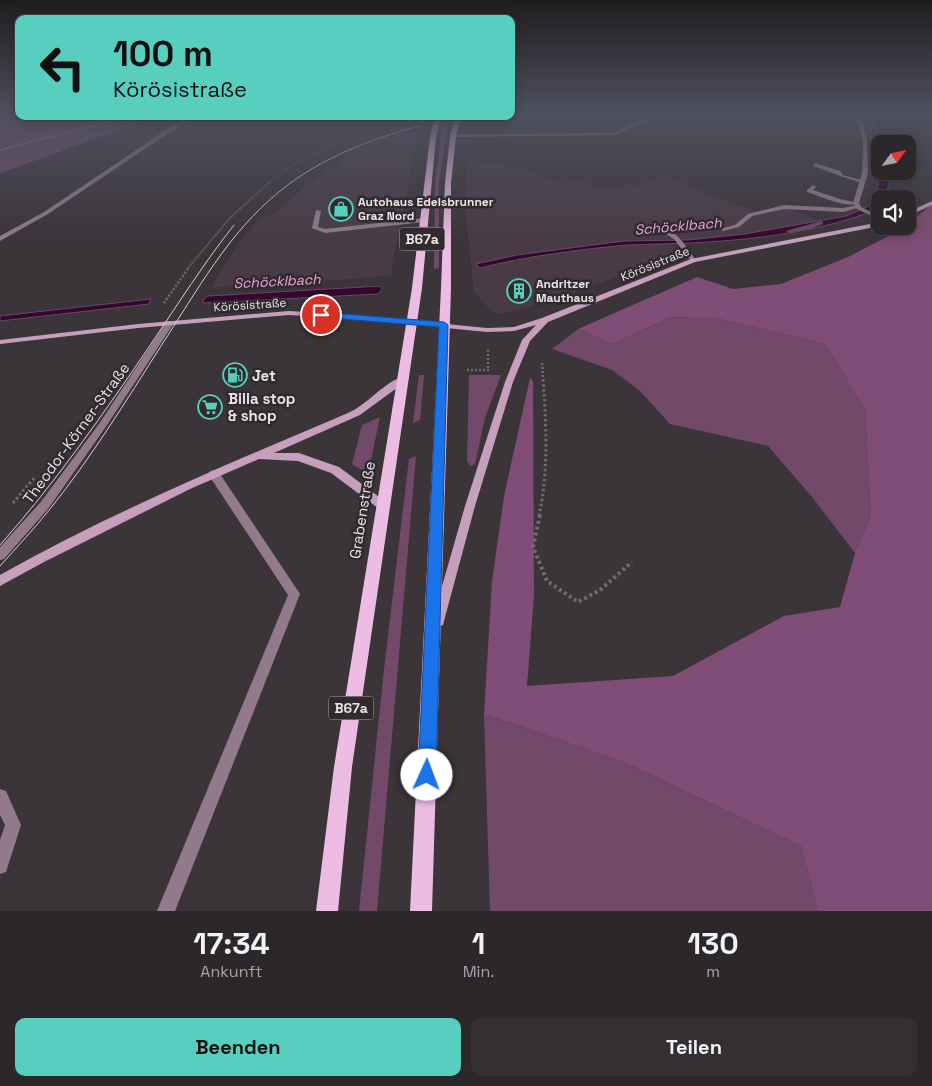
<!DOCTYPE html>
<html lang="de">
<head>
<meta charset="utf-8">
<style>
	body { margin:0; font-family:"Space Grotesk",sans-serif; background:#342f33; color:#f1f3f6; height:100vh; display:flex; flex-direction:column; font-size:19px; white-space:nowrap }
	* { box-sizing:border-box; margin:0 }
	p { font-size:16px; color:#a6a5a9 }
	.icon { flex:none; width:28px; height:28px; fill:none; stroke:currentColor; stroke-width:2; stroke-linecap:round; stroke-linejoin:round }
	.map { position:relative; height:911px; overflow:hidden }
	.side { display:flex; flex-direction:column; background:#2c272b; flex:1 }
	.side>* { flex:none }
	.top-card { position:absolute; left:15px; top:15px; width:500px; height:105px; border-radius:10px; box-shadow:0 2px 12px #0003,0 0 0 1px #484447; background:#58cebf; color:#111; overflow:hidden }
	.needle { width:32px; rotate:57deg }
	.fabs { position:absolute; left:871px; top:135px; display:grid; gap:10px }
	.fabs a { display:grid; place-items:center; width:45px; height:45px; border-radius:10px; background:#2c272b; box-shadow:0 2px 12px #0003,0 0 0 1px #484447; font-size:25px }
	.pin { position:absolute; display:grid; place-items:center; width:42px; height:42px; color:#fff; margin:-21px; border:2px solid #fff; border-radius:50%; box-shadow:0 1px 5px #0007 }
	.me { position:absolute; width:55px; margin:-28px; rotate:2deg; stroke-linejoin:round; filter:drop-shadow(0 0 4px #0008) }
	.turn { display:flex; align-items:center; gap:18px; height:105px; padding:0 15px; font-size:22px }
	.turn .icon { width:65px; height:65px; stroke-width:2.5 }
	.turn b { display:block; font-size:35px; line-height:42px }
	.eta { display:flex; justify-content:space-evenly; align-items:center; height:85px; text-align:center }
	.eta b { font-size:30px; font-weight:600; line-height:35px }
	.action { display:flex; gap:10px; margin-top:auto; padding:10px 15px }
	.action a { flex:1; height:58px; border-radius:10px; background:#58cebf; color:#111; font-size:20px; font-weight:600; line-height:58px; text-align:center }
	.action a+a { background:#342f33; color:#f1f3f6 }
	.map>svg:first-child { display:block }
	.built { fill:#483b45 }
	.green { fill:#724969 }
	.forest { fill:#7f4d75 }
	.water { fill:#34072e; stroke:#6a4966 }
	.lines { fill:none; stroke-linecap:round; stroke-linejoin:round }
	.stream { fill:#6a4966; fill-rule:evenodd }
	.path-far4 { stroke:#70696e; stroke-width:1; stroke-dasharray:1 1; stroke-linecap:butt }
	.path-far3 { stroke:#70696e; stroke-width:2; stroke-dasharray:1 1; stroke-linecap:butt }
	.path-far2 { stroke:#70696e; stroke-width:2.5; stroke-dasharray:2 2; stroke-linecap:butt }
	.path-far1 { stroke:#70696e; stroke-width:3; stroke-dasharray:2.5 2.5; stroke-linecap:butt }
	.path { stroke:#70696e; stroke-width:4; stroke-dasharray:3 3; stroke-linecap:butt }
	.lane { fill:#927a8c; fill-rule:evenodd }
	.street { fill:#927a8c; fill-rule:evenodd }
	.secondary { fill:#c59fbc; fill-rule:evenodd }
	.primary { fill:#edbce2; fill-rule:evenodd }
	.tram { stroke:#d6d1d5; stroke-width:1 }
	.route { fill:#1a73e8; stroke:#114b97 }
	.labels { text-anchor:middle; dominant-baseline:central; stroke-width:5; stroke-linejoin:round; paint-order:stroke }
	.far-poi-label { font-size:12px; font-weight:bold; fill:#e9e4e8; stroke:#312a2f; text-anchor:start }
	.far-street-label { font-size:12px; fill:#e9e4e8; stroke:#312a2f }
	.far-water-label { font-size:14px; font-style:italic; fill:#eea2df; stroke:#312a2f }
	.shield { fill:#312a2f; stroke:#b2acb0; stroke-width:1 }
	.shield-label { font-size:14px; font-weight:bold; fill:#e9e4e8 }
	.poi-label { font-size:15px; font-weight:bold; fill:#e9e4e8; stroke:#312a2f; text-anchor:start }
	.street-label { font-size:15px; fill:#e9e4e8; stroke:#312a2f }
</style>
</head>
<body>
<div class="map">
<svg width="932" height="911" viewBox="0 0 932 911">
	<rect width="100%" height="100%" fill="#3b3439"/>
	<g class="built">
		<path d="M418,129L402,221L392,263L393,275L354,279L291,282V280L211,288L241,239L261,217L275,213L307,185L342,162L349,151L383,139Z"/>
		<path d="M467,160L521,168L563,184L578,179L606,190L626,184L637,186L664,176L753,211L789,208L823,223L745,236L673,243L677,256L556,299L503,314L493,313L474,292L465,207Z"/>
	</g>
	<g class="green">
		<path d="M0,113H19V116H159L0,173Z"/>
		<path d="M448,123L439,184V268L434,269L435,181L443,124Z"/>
		<path d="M671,317L720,319L825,344L865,407L871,517L855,553L812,497L768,446L670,424L639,390L612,370L552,349L578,329L612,344Z"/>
		<path d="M419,375H424L420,420L413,423Z"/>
		<path d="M469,375H501L485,418L475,464L470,466L467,461Z"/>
		<path d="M380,417L368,474L352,464L362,425Z"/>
		<path d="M416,456L377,911H359L384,669L409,459Z"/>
		<path d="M484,714L624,762L801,846L818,911H490Z"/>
	</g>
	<path class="forest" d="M932,204V911H818L801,846L624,762L484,714L492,582L504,496L530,378L533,381L534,595L527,686L673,676L784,616L840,607L855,553L871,516L865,408L825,344L720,319L671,317L612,344L578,329L697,277L733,289L781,284L848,257L908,226V224Z"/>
	<g class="water">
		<path d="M872,113H878L881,119L884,144H880V171H888L889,181L886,199H880V208C822,232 753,240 690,243C669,244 647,244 626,245C577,250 527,256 480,268L476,264L517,255L624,241L688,240L745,234L846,216L876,203C879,179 885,134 872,113Z"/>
		<path d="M380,286L382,289L378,294L203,303L204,299L208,296Z"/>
		<path d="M151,299L149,304L0,321V316Z"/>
	</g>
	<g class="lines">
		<path class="stream" d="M821,221L823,222V224L810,229L789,233L786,231Z"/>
		<g class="path-far4">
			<path d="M404,116L399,120L404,122"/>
			<path d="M380,128L374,125L384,119L382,116"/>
			<path d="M313,139L331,144"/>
			<path d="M269,182C315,147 359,133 415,120"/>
		</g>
		<path class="path-far3" d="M188,268L230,218L271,181"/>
		<g class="path-far2">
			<path d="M164,303L189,267"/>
			<path d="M488,350V369"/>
			<path d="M542,363L543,378"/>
			<path d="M467,370H491"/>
		</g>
		<g class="path-far1">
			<path d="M13,503L35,477"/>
			<path d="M539,516C549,469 546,424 543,377"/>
		</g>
		<path class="path" d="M540,515L533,547L547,581L578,602L600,590L632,562"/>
		<g class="lane">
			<path d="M125,116H133L0,151V149Z"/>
			<path d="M815,163L840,171L843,175L865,181L862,183C844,178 831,172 813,166Z"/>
			<path d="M813,185L816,187L813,190L840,199L859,203C847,209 820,196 807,192V190Z"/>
			<path d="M784,205L843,208L858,205L861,207L843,212L784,209L752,216L739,227L723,231L720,229L735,225L748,214Z"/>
			<path d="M316,210L321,211L318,227L325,229L424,218L427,220L424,222L325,233L312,228Z"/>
			<path d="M661,229C676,228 687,248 695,259V261H691L674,239L661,231Z"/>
			<path d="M167,321H173L174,323L105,428L48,509L4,559L0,560V547L40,503L99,424Z"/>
			<path d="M214,470L218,471L300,594L175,911H157L288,595L210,477L209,474L210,471Z"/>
			<path d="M0,789L6,791L21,825L6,872L0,874V840L5,825L0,815Z"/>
		</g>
		<g class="street">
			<path d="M658,113H663L615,135L453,137L451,136L453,135L614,133Z"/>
			<path d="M856,113H860L867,141L868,173L859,203L861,207L880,216V220L857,209L853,203L862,173L863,141Z"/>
			<path d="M193,116H199L170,132L48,214L0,241V236L44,212L166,130Z"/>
		</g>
		<g class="secondary">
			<path d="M932,201V205L908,216V212Z"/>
			<path d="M880,222V226L695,262L548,322L530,341L513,382L475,506L444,621L443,625L438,627L433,625L432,621L465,506L505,382L522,340L536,325L514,331L487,332L353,319L289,315L138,328L0,344V340L138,324L289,311L353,315L487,328L514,327L542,318L691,259Z"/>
			<path d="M402,377L406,380L405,382L360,415L274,453H299L339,467L386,502L387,505L386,508L382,509L378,508L331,473L298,461L259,459L190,489L44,562L0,586V575C112,512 230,463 348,413C367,405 383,383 402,377Z"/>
		</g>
		<g class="primary">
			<path d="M435,116H441L436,137L422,288L352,767L338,911H316L334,767L412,288L430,137Z"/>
			<path d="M455,116H461L456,136L451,183V288L432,911H410L441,288L445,183L450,136Z"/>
		</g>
		<g class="tram">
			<path d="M0,545C56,482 104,413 151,344C178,304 204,263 234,225"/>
			<path d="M0,566C17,547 34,529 50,509C91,458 126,401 161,346C197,291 228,233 280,191C321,158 370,139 420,126"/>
		</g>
	</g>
	<linearGradient id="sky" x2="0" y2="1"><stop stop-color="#201d1f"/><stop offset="0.47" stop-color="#4f505f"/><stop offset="1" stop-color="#4f505f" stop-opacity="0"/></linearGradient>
	<rect width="932" height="241" fill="url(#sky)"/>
	<path class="route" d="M321,312L444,322L448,325L436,775L433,781L427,784L421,781L418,775L439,327L318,317L317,315Z"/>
	<defs>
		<g id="shop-ring" transform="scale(1.25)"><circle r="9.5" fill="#312a2f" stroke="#58cebf" stroke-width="1.5"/><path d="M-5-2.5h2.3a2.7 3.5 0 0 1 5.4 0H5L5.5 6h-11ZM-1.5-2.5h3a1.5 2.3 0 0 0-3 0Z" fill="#58cebf"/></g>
		<g id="building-ring" transform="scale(1.25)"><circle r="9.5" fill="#312a2f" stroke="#58cebf" stroke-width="1.5"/><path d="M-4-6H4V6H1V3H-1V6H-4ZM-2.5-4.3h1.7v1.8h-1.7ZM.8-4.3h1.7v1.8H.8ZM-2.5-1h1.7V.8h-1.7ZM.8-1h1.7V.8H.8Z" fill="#58cebf"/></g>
		<g id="fuel-ring" transform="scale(1.25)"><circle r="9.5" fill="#312a2f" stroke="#58cebf" stroke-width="1.5"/><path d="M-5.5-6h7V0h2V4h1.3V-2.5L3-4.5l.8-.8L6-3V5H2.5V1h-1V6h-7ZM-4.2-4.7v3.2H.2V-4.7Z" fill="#58cebf"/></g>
		<g id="supermarket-ring" transform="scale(1.25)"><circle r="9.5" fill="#312a2f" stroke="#58cebf" stroke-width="1.5"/><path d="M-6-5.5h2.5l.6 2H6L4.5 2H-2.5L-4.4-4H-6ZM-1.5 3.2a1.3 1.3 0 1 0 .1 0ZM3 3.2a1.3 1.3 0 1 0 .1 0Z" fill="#58cebf"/></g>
	</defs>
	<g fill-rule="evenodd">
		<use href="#shop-ring" x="341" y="209"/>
		<use href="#building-ring" x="519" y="291"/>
		<use href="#fuel-ring" x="235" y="375"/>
		<use href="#supermarket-ring" x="210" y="407"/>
	</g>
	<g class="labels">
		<g class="far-poi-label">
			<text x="358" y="202">Autohaus Edelsbrunner<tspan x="358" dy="14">Graz Nord</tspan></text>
			<text x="536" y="284">Andritzer<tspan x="536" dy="14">Mauthaus</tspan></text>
		</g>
		<g class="far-street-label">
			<text transform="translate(655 264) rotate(-22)">Körösistraße</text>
			<text transform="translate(250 305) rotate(-4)">Körösistraße</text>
		</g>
		<g class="far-water-label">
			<text transform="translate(678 226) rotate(-5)">Schöcklbach</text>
			<text transform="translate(277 281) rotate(-3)">Schöcklbach</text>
		</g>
		<g class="shield">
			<rect x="399.5" y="227.5" width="45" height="23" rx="4"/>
			<rect x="328.5" y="696.5" width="45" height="23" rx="4"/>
		</g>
		<g class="shield-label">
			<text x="422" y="239">B67a</text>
			<text x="351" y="708">B67a</text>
		</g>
		<g class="poi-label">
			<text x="252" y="375">Jet</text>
			<text x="228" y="398">Billa stop<tspan x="228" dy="17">&amp; shop</tspan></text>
		</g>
		<g class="street-label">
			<text transform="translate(76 433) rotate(-54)">Theodor-Körner-Straße</text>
			<text transform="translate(362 510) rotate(-81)">Grabenstraße</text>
		</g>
	</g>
</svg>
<div class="fabs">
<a><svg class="needle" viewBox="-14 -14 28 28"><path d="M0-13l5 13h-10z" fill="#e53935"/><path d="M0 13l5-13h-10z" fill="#a6a5a9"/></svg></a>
<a><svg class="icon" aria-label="sound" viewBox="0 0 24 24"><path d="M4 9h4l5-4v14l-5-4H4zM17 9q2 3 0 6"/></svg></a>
</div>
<div class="pin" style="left:321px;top:315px;background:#d93025"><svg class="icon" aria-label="arrive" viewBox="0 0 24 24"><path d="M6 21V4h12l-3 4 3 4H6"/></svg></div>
<svg class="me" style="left:427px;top:775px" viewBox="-20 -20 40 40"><circle r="19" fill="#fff"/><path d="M0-13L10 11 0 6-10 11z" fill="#1a73e8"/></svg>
<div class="top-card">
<div class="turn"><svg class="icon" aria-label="left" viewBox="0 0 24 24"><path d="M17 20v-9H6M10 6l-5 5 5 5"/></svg><div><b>100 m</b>Körösistraße</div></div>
</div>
</div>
<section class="side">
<div class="eta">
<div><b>17:34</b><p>Ankunft</p></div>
<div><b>1</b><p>Min.</p></div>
<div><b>130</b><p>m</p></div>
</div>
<div class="action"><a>Beenden</a><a>Teilen</a></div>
</section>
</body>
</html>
